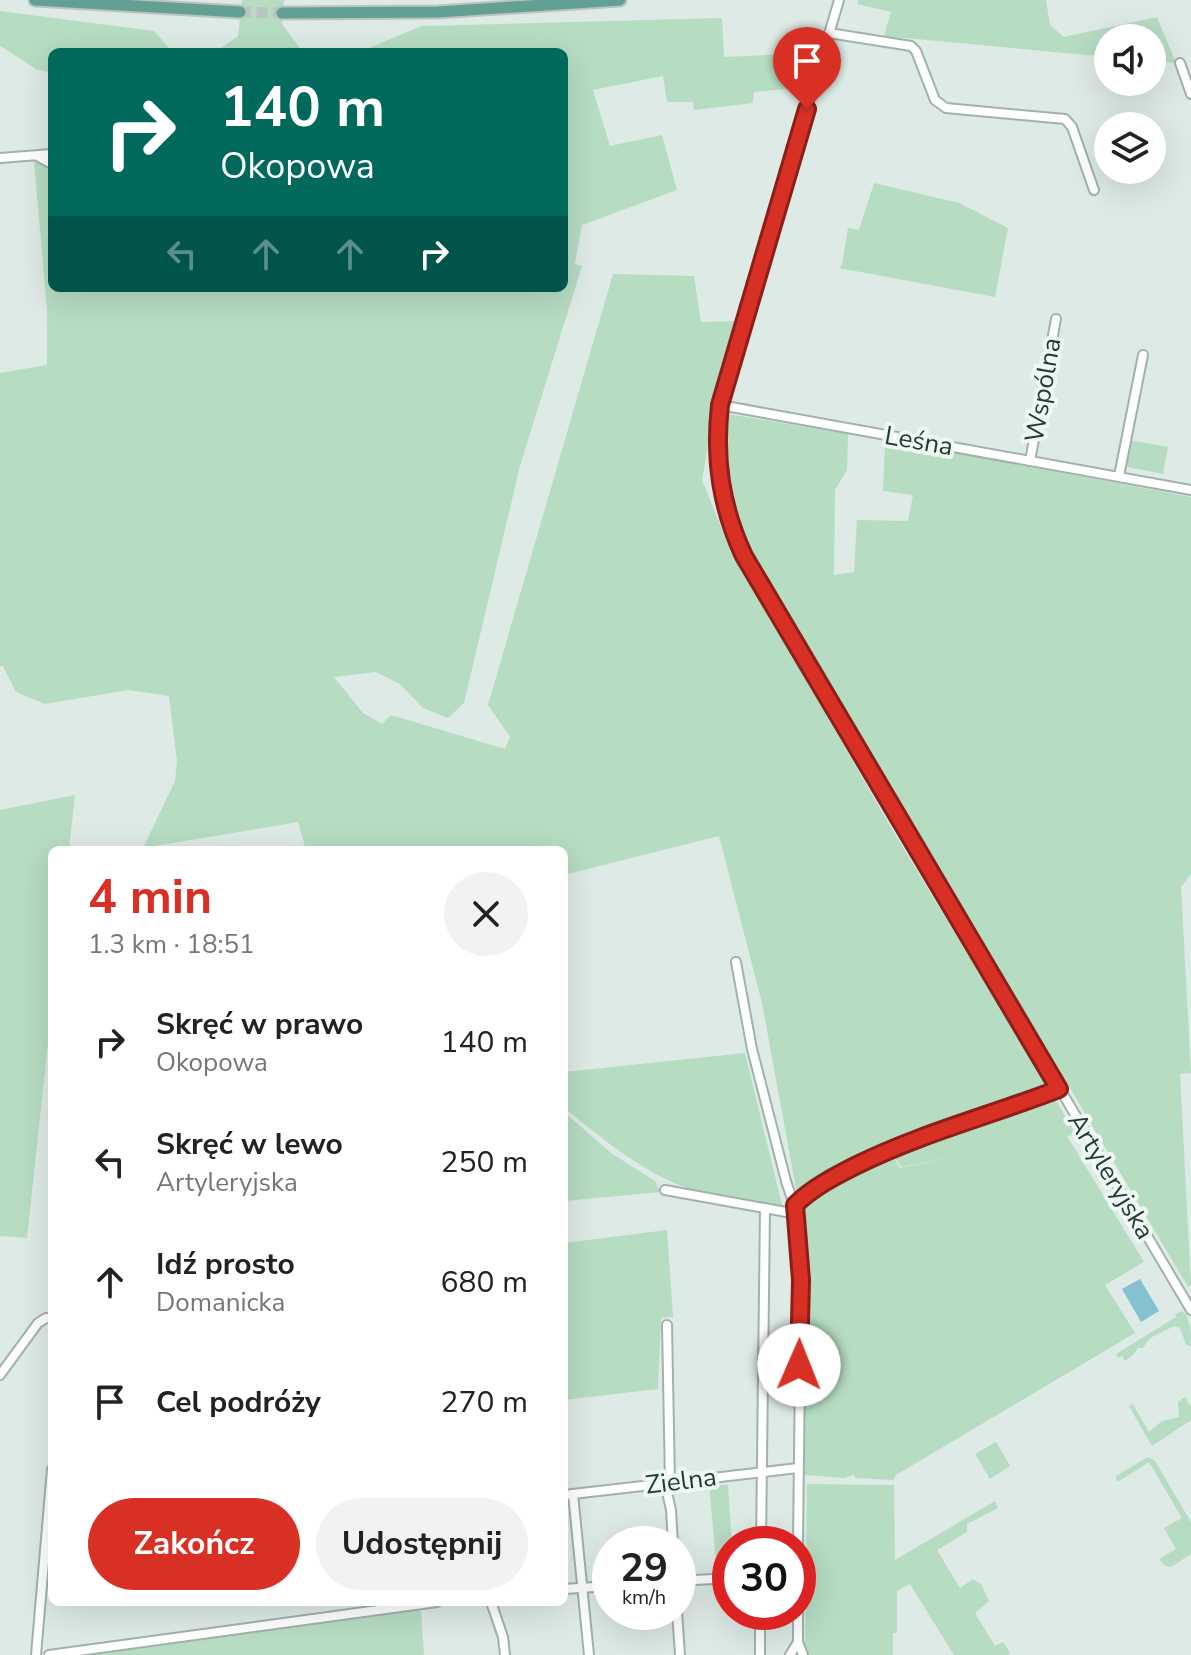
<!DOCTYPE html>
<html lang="pl">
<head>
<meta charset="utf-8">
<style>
	body { margin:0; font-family:"Nunito Sans",sans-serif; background:#f2f2f2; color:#222; height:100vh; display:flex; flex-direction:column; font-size:30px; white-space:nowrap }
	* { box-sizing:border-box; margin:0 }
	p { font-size:26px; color:#767676 }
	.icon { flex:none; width:44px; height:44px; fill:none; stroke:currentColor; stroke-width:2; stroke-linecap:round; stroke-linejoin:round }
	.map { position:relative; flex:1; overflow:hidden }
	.side { position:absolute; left:48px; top:846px; width:520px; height:760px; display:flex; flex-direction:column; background:#fff; border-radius:12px; box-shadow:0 8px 32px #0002 }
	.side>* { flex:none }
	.top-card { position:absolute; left:48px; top:48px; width:520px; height:244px; border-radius:12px; box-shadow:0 8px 32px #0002; background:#00695c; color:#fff; overflow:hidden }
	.tools { position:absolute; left:1094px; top:24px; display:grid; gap:16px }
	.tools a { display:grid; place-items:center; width:72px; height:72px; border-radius:50%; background:#fff; box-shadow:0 8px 32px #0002; font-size:40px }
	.speed { position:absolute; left:592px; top:1526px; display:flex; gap:16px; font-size:40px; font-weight:700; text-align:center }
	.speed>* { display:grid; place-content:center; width:104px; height:104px; border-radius:50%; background:#fff; box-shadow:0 8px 32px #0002; line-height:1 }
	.speed small { font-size:20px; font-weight:400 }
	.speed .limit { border:12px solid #d22; background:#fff; color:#111 }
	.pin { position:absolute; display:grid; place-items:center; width:68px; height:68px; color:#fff; margin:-82px -34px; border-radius:50% 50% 50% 0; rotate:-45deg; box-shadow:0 0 8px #0007 }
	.pin .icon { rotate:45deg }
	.me { position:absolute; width:88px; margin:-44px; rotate:1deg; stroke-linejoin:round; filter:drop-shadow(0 0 6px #0008) }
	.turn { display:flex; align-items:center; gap:28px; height:168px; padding:0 40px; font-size:36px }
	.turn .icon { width:104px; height:104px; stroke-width:2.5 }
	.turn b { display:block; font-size:56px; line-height:68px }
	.lanes { display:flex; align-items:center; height:76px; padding:0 40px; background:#0003; justify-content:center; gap:40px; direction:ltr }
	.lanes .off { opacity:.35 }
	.round { display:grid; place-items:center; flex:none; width:84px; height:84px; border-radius:42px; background:#f2f2f2 }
	.overview { display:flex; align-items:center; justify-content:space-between; height:136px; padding:0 40px }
	h1 { font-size:48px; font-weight:700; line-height:60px; color:#d93025 }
	.action { display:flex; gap:16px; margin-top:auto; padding:16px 40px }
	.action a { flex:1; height:92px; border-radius:48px; background:#d93025; color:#fff; font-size:32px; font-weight:700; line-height:92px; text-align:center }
	.action a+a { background:#f2f2f2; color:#222 }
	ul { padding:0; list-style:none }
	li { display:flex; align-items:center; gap:24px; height:120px; padding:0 40px }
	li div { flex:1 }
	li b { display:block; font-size:30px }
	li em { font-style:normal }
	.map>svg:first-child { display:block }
	.green { fill:#b6dcc2 }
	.water { fill:#85c2d1 }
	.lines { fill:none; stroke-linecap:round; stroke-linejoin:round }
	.major-tunnel { stroke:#b8c7c2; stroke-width:11; stroke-dasharray:11 5.5; stroke-linecap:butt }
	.minor-casing { stroke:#a1b2ac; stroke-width:12 }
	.major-casing { stroke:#bcc4c2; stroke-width:15 }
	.minor { stroke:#fff; stroke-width:8 }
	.major { stroke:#62a093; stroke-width:11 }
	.route-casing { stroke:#8d1f18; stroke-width:20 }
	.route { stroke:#d93025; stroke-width:14 }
	.labels { text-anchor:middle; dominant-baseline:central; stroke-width:8; stroke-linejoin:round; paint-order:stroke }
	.street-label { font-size:26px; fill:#1f3a34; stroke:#eff7f3 }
</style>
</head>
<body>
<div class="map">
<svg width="1191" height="1655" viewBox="0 0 1191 1655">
	<rect width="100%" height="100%" fill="#deeae5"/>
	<g class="green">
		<path d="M242,0H284L282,24L303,52H216L238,36Z"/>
		<path d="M859,0H1046L1050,25L1064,37L1157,17L1176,63L1152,61V38H1108V57L884,36L891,12L857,4Z"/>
		<path d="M0,11L154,31L172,52H52V73L36,69L0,46Z"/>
		<path d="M722,18L724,57L815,53L806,87L754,92L753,103L694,110L693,102H667L663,76L593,90L610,146L662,135L677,190L582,225L575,264L582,266L520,466L464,703L448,718L423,708L400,684L376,672L334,677L363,713L382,724L391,715L505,749L510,737L488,705L613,274L694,276L701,322L739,321L715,403L702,480L729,547L896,836L1076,1134L1067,1136L1144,1262L1105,1285L1135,1333L896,1475L893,1480L855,1478L854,1475L844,1478L804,1475L803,1204L878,1163L894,1158L900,1168L960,1156L901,1167L888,1146L845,1166L797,1194L762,1003L719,836L564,875V850H306L298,822L143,848L175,781L177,761L169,696L128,690L45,704L16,692L3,666H0V373L47,365V309L34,162L52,168V288H564V52H359L422,26Z"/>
		<path d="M874,183L959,203L1008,228L995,297L839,268L842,265L848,228L859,230Z"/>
		<path d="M728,414L848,434L847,470L835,490L834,575L854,572L857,520L908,521L913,495L883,491L885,440L1191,497V874L1181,887L1191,1073L1180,1074L1191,1285L1188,1287L750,548C730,504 728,462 728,414Z"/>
		<path d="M1129,440L1168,447L1163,474L1128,467L1125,463Z"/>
		<path d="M75,795L69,850H52V1006L27,1238L0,1236V810Z"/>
		<path d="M745,1053L783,1209C754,1202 721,1199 692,1190C645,1174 605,1141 567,1110L564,1072Z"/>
		<path d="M564,1112L611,1153L655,1181L660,1192L564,1201Z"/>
		<path d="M667,1230L673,1317L661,1318L658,1389L564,1400V1243Z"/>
		<path d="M1182,1311C1191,1316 1191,1334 1191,1347L1186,1344L1180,1328L1174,1326L1150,1338L1143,1348H1138L1133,1355L1125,1361L1122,1356L1118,1358L1116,1354L1176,1317L1175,1314Z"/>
		<path d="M1185,1397L1191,1407V1420L1152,1446L1129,1406L1133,1404L1149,1432L1162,1421L1179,1417L1178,1402Z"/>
		<path d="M996,1442L1010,1466L990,1479L975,1454Z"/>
		<path d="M1148,1457L1155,1461L1191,1522V1554L1171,1567L1165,1566L1159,1559L1176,1549L1164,1528L1182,1518L1149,1462L1119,1481L1116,1480V1476Z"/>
		<path d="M807,1484L894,1485L895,1560L995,1501L998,1508L967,1524V1532L937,1550L960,1588L973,1579L981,1584L989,1601L975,1613L995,1646L1003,1642L1010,1653L1008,1655H954L910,1584L897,1591V1633H893V1655H809L805,1644Z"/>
		<path d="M709,1485H728L732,1544H730V1572H717Z"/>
		<path d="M417,1608L421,1611L424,1655H65Z"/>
	</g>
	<path class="water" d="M1140,1279L1159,1311L1141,1322L1122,1289Z"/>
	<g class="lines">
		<path class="major-tunnel" d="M240,12L282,13"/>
		<g class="minor-casing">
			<g id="minor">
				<path d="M839,0L720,405C713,459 721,507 744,556L1191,1310"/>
				<path d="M829,33L911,46L916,51L935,100L946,108L1065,119L1072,127L1094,190"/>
				<path d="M1180,63L1191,94"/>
				<path d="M37,156L52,164"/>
				<path d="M0,158L52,154"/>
				<path d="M720,405L1191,490"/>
				<path d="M1030,461L1056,319"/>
				<path d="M1119,476L1143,355"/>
				<path d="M736,962L752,1049L786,1181L797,1214L801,1280L798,1544"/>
				<path d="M665,1190L797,1214"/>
				<path d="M795,1205C812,1188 835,1175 857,1165C922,1133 992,1116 1059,1089"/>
				<path d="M667,1325L670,1483"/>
				<path d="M0,1375L38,1323L46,1318H52"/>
				<path d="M665,1483L671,1510L673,1544"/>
				<path d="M573,1494L589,1655"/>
				<path d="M564,1495L798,1468"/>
				<path d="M761,1544L765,1208"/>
				<path d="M678,1581L730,1578"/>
				<path d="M564,1589L610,1586"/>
				<path d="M491,1602L503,1637L505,1655"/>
				<path d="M677,1612L680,1655"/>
				<path d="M798,1612V1642L803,1655"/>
				<path d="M36,1655L52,1469"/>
				<path d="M49,1655L437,1602"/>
				<path d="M760,1655V1612"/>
				<path d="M790,1655L798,1642"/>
			</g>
		</g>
		<g class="major-casing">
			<g id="major">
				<path d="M35,0L240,12"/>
				<path d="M282,13L438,12L620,0"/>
			</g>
		</g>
		<use href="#minor" class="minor"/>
		<use href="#major" class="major"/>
	</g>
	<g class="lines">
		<g class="route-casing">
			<path id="route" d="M799,1365L801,1280L795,1205C812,1188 835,1176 857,1165C922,1133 992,1115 1059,1089L744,556C721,507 714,459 720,405L807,109"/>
		</g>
		<use href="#route" class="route"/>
	</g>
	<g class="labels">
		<g class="street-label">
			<text transform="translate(1043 390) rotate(-80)">Wspólna</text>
			<text transform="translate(919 441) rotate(10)">Leśna</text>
			<text transform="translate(1111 1176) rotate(59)">Artyleryjska</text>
			<text transform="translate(681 1481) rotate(-7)">Zielna</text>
		</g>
	</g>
</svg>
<div class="tools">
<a><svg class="icon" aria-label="sound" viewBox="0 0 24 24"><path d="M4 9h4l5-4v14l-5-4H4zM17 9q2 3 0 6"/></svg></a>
<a><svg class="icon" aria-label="layers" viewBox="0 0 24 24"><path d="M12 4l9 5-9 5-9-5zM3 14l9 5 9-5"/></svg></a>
</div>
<div class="speed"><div>29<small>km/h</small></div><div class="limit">30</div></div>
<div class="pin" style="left:807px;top:109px;background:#d93025"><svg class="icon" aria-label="arrive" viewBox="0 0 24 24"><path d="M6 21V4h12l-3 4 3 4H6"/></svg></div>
<svg class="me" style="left:799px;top:1365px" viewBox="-20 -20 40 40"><circle r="19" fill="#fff"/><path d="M0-13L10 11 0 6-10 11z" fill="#d93025"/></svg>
<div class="top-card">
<div class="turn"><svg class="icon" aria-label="right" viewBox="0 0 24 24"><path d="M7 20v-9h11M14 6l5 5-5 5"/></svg><div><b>140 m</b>Okopowa</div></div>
<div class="lanes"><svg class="icon off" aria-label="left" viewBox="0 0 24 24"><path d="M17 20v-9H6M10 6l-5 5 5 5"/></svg><svg class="icon off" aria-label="ahead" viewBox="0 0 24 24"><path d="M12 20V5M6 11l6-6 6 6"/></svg><svg class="icon off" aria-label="ahead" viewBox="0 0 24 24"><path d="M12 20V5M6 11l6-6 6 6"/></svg><svg class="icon" aria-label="right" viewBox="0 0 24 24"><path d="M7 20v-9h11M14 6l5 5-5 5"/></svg></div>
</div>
<section class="side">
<div class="overview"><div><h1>4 min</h1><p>1.3 km · 18:51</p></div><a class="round"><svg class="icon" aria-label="close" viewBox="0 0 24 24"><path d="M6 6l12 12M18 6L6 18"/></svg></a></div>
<ul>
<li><svg class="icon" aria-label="right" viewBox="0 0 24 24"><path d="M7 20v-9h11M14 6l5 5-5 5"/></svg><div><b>Skręć w prawo</b><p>Okopowa</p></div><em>140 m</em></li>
<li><svg class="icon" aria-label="left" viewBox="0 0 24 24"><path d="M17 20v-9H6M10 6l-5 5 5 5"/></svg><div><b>Skręć w lewo</b><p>Artyleryjska</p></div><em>250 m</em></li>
<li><svg class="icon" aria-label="ahead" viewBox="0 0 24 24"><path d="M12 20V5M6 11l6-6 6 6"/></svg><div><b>Idź prosto</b><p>Domanicka</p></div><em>680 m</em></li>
<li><svg class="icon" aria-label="arrive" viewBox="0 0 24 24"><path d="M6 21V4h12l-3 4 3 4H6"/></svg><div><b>Cel podróży</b></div><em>270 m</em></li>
</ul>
<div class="action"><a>Zakończ</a><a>Udostępnij</a></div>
</section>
</div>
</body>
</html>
